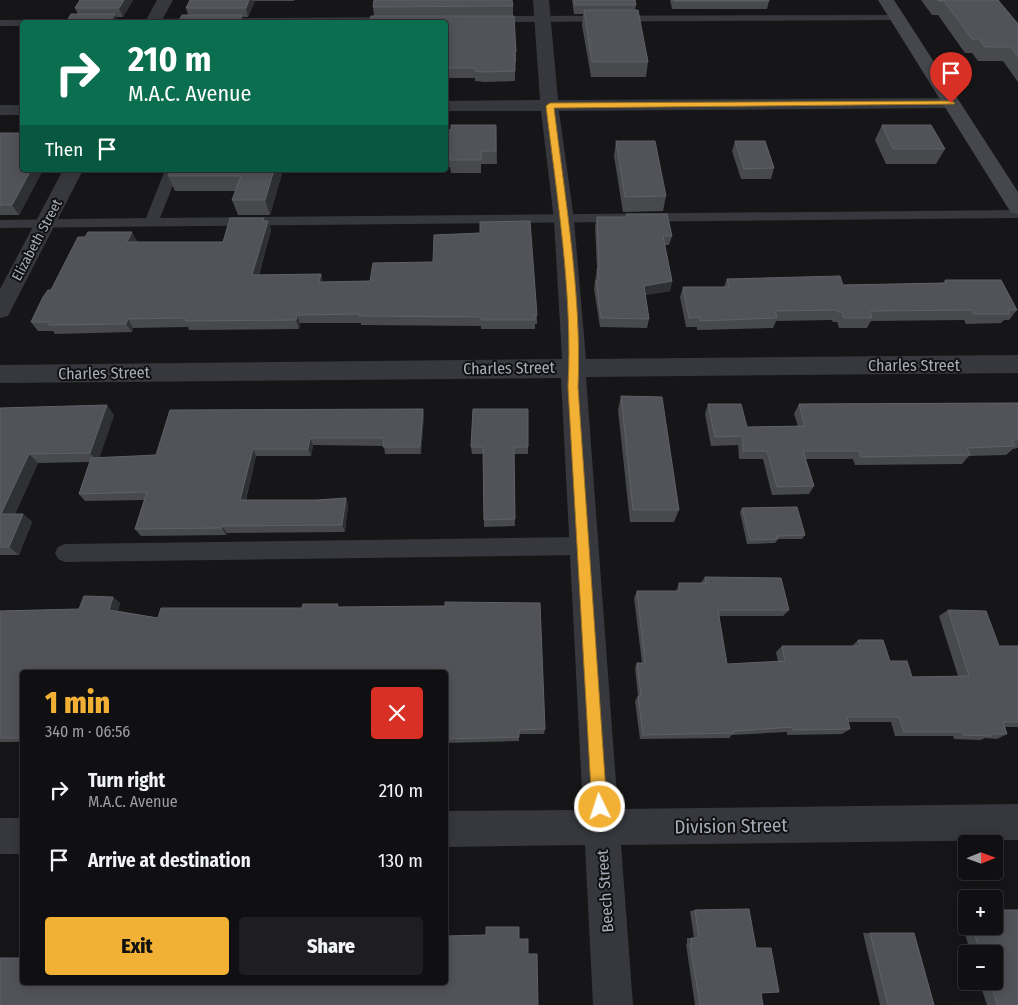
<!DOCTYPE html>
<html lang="en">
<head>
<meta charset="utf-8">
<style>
	body { margin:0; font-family:"Fira Sans Condensed",sans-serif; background:#1e1e20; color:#f1f3f6; height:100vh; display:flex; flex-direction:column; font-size:19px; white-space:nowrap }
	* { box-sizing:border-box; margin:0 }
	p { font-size:16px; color:#9c9d9f }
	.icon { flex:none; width:28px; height:28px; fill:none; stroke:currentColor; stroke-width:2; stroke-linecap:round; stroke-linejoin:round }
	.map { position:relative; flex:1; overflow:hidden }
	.drawer { position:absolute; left:20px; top:670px; width:428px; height:315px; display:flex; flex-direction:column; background:#101012; border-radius:5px; box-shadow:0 2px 12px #0003,0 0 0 1px #303032 }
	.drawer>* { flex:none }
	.guide { position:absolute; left:20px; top:20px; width:428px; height:152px; border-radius:5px; box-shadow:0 2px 12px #0003,0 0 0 1px #303032; background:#0b6e4f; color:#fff; overflow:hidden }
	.needle { width:32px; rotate:89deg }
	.buttons { position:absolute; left:958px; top:835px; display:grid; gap:10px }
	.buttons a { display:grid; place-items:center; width:45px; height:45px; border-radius:5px; background:#101012; box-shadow:0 2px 12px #0003,0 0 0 1px #303032; font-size:25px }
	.pin { position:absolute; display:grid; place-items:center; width:42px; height:42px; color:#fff; margin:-51px -21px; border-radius:50% 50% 50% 0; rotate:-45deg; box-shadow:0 0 5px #0007 }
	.pin .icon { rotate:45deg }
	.me { position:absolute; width:55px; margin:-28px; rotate:356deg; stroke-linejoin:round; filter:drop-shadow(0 0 4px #0008) }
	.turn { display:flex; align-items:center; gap:18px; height:105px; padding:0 25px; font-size:22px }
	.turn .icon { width:65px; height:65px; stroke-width:2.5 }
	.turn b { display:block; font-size:35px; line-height:42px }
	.then { display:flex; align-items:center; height:48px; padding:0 25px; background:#0003; gap:10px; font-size:19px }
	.round { display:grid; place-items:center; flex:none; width:52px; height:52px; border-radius:5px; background:#1e1e20 }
	.headline { display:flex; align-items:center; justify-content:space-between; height:85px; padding:0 25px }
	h1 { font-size:30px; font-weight:800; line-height:38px; color:#f2b134 }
	.primary-button { display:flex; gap:10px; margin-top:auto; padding:10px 25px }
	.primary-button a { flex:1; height:58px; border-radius:5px; background:#f2b134; color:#111; font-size:20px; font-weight:800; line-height:58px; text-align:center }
	.primary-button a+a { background:#1e1e20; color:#f1f3f6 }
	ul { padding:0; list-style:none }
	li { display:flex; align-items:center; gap:15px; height:70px; padding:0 25px }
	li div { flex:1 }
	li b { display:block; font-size:19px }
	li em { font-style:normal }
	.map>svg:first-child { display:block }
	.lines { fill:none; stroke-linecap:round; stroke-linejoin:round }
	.lane { fill:#37383d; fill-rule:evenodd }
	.street { fill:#37383d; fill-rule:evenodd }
	.secondary { fill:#45474d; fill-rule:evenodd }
	.wall { fill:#47494d }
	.shaded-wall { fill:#2f3033 }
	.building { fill:#525359; stroke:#5f6168 }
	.route { fill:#f2b134; stroke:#9d7322 }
	.labels { text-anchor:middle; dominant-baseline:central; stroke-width:4; stroke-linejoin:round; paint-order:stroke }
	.far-street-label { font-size:14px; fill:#a8adb8; stroke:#111113 }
	.street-label { font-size:16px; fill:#a8adb8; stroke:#111113 }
	.near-street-label { font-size:19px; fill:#a8adb8; stroke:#111113 }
</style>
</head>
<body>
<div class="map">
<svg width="1018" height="1005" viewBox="0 0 1018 1005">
	<rect width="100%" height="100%" fill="#161618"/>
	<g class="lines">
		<g class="lane">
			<path d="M897,15L902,18L901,20L488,22L483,19L488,16Z"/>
			<path d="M395,17L400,20L399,22H22V26H0V20Z"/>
			<path d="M165,170H179L160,218L1018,210V218L0,228V220L146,218Z"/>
			<path d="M583,537L590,540L593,546L590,552L583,555L65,562L58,559L55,553L58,547L65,544Z"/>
		</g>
		<g class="street">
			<path d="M157,0H173L161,22H145Z"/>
			<path d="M533,0H549L558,100L951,98L957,99L960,103L957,107L951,108L559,111L574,220L586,359L1018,355V373L586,377L618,809L1018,804V840L621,845L633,1005H593L585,845L445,847V811L583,810L561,378L0,383V365L562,359L554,220L541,111H445V101L540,100Z"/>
			<rect x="0" y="105" width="22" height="10"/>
			<path d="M63,170H83L11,310L8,316L0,318V289Z"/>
			<rect x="0" y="818" width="22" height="36"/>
		</g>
		<path class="secondary" d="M878,0H894L1018,192V214L1011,212L1008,208Z"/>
	</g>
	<g class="wall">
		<path d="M80,0H133L123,17H116L78,14L75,8Z"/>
		<path d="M190,0H294V1H255L248,17H243L244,22H178L188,15L186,8Z"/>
		<path d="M572,0H635L636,5L635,10L648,62L646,77H591L582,25L583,14H574Z"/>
		<path d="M670,0H769V1L767,9H672Z"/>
		<path d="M921,0H998L1018,24V82L1003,61H978L972,53H965L938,15H932Z"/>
		<path d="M513,6V15L516,52V62H515V81L484,82L475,81V78H445V22L374,16L373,7Z"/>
		<path d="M496,125L497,164H481V173H451L450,167H445V130Z"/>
		<path d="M882,125L945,149L936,164H886L875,140Z"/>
		<path d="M0,133L22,170H43L19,215H0Z"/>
		<path d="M616,141L666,196L663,211L623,212L614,156Z"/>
		<path d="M735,141L774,168L771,179H741L732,151Z"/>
		<path d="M283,170L270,215H238L232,200L236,191H175L168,176Z"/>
		<path d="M626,214L672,236L669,245H665L672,281L670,291L645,295L649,319L647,328L600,327L594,289L597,269L595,226L597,217H626Z"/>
		<path d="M264,218L265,221H268L271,230L259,275L321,274L323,282L537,315V324H535V329H481V326L361,325V323H300L299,329L189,330L188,327L133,328L132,332L55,334L53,331H38L31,322L51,290L137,241V242H223Z"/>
		<path d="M727,279L843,285L943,283L945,280L1017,310L1009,320H1004L1001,323L966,324L964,320L871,321L867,328H839L837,322H833L832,320L776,321L773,328L697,330V327H686L680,297L683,287H724Z"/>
		<path d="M621,396L679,510L674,522H630L618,410Z"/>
		<path d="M1018,403V448L1013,449L1006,455L969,456L962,464L855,465L853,459H806L814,486L809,494L772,495L763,459H739L738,445L711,446L705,414L708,404L747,427L798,426L794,414L799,404Z"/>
		<path d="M0,408L114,415L99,458L156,455L423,409L424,417L421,454H385L384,446L313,445L311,456H256L246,500H317L346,498L348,505L345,532L227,533L226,535L141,536L135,529L144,500L85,501L79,494L90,462L38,463L15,514H23L32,522L19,555H0Z"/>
		<path d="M471,447H528V454H514L515,526L484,527L483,454H472Z"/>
		<path d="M742,508L805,535L802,539H778L775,543L747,544L740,512Z"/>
		<path d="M705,577L789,610L783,616H719L727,664L778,662L776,652L782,646H852L858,640L912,677L958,676L939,616L948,610L999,646H1018V727H1005L1007,734L997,739L985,738L981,740L954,739L953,736H895L891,722H848L850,729L842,734L787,735V732L732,735L729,738L640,739L635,701L638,696L635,668L637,663H642L634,598L637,591H676L679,583H701Z"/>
		<path d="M120,603L118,611L158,618L302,608L339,607L545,729L544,734H519V741L445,743V672H22V742H0V611L79,609Z"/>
		<path d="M695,910L761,993L763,1005H695L686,944H687V938H694L690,911Z"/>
		<path d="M958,911H966V926H994L1018,1005H987L979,981H994V954H971Z"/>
		<path d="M863,933H914L934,1005H880Z"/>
	</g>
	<g class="shaded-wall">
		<path d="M124,0H133L123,17L119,8Z"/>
		<path d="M249,0L255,1L248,17L246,8Z"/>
		<path d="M115,14L118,22H110Z"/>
		<path d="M242,15L244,22H239Z"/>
		<path d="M31,170H43L19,215L12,205Z"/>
		<path d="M274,170H283L270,215L265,200Z"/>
		<path d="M264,218L266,226L268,221L271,230L256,284L252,275Z"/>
		<path d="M132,232L137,241L132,251L127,242Z"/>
		<path d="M321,274L323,283L319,282Z"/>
		<path d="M672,281L670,291L642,295L644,286Z"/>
		<path d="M297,315L300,323L299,329L296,320Z"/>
		<path d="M128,319L133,328L132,332L126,324Z"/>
		<path d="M107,405L114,415L98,462L90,453Z"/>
		<path d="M423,409L424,417L421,454L420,447Z"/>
		<path d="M310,438L313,445L311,456L308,449Z"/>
		<path d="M253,449L256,456L244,507L240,500Z"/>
		<path d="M29,454L38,463L11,522L1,514Z"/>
		<path d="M346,498L348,505L345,532L342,525Z"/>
		<path d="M23,514L32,522L19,555L9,547Z"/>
		<path d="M222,526L227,533L226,535L222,528Z"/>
		<path d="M113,597L120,603L116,616L109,610Z"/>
	</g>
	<g class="building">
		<path d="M80,0H124L119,8H75Z"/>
		<path d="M190,0H249L246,8H186Z"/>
		<path d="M374,0H512L513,6L373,7Z"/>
		<path d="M574,0H635L636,5H575Z"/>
		<path d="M673,0H769V1H674Z"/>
		<path d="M938,0H998L1018,24V57L1011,47H985L979,39H972L944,1H938Z"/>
		<path d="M584,10H638L648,62H592Z"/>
		<path d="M71,14H115L110,22H66Z"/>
		<path d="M182,15H242L239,22H178Z"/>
		<path d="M371,16H514L516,52H515V71L484,72L475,71V68H445V22H369Z"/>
		<path d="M451,125H496V151H481V160H450V153L445,154V130H451Z"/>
		<path d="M882,125H931L945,149H893Z"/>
		<path d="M0,133H22V170H31L12,205H0Z"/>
		<path d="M616,141H655L666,196L625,197Z"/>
		<path d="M735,141H765L774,168L744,169Z"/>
		<path d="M171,170H274L265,200H232L241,176H168Z"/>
		<path d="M626,214H667L672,236H663L672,281L644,286L649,319L601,318L596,280H599L597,269H599L597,217H627Z"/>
		<path d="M230,218H264L263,221H268L252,275L321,274L319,282L370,281L373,263L433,262L434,235L480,233V222L530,221L537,315H535V320H481V317L359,316L360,314L297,315L296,320L185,321V318L128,319L126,324L49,325L50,322H31L43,297L48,290H51L78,237H85L88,232H132L127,242H223Z"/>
		<path d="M840,276L843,285L947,283L945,280H1001L1017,310H1008L1009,314H974L971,310L873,311H870L872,318H844L842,312H838L837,310L775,311L777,318L700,321V317L689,318L683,287H729L727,279Z"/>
		<path d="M621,396L662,397L679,510H633Z"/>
		<path d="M1018,403V440H1012L1015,446L967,448L970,455L861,457L859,451H803L814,486L777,487L767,451H743V436L715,437L708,404H741L747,427L805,426L799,404Z"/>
		<path d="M107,405L90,453L29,454L1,514H23L9,547H0V408Z"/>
		<path d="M423,409L420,447H383L384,438H310L308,449H253L240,500H317L346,498L342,525L222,526V528L135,529L147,492L79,494L91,458L156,455L170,410Z"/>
		<path d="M473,409H528V447H514L515,519L484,520L483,447H471Z"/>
		<path d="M797,507L805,535L777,536L778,539L750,540L742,508Z"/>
		<path d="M705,577L781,578L789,610H718L727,664L785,661L782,646H860L858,640H883L890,661H907L912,677L969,676L948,610L986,611L999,646H1018V722H1003L1007,734H991V736L963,735L962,732H904L899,717H847L850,729L793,730V727L734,731V733L643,735L638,696H641L637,663H645L637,591H680L679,583H706Z"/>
		<path d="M84,596L113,597L109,610L158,618L161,608H302L303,604H338L337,607L445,606V602L540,603L545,729L519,730V737L445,739V672H22V738H0V611L79,609Z"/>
		<path d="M749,909L756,948H771L779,992L761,993L763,1005H700L690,944H692L691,938H699L695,910Z"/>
		<path d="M994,910H1018V1005H997L990,981H994V954H981L972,926H994Z"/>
		<path d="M486,927H519V939H528V954H537L538,1005H0V958H22V982H445V936L486,935Z"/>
		<path d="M870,933H914L934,1005H888Z"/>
	</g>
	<path class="route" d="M951,101L955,103L954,104L554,108C565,199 582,296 578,387L607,807L605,812L600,814L594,812L592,807L568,387C573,295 557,197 546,106L550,103Z"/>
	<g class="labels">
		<g class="far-street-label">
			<text transform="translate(37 240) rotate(-62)">Elizabeth Street</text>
		</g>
		<g class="street-label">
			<text x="914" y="365">Charles Street</text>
			<text transform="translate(509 368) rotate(-1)">Charles Street</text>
			<text transform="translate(104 373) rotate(-1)">Charles Street</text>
			<text transform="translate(605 891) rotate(-94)">Beech Street</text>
		</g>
		<g class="near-street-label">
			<text transform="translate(731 826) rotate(-1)">Division Street</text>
		</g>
	</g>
</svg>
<div class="buttons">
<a><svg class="needle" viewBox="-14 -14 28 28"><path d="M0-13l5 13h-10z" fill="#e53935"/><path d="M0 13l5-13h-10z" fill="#9c9d9f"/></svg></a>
<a>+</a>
<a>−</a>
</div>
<div class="pin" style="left:951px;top:103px;background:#d93025"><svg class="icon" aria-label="arrive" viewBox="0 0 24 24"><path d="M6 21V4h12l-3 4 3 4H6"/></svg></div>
<svg class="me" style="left:600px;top:807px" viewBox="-20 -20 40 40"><circle r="17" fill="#f2b134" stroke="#fff" stroke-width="3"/><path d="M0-11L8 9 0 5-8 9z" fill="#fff"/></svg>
<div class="guide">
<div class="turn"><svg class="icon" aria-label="right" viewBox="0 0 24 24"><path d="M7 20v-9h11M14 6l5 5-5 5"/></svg><div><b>210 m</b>M.A.C. Avenue</div></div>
<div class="then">Then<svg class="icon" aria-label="arrive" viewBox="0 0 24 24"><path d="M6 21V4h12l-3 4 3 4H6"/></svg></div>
</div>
<section class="drawer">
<div class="headline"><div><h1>1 min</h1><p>340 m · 06:56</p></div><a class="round" style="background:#d93025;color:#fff"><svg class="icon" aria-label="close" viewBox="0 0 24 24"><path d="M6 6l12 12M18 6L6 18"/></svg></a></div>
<ul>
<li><svg class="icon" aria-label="right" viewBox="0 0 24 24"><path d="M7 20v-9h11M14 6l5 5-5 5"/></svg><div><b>Turn right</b><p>M.A.C. Avenue</p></div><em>210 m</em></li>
<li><svg class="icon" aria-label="arrive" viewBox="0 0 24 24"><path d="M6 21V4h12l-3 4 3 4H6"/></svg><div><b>Arrive at destination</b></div><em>130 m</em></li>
</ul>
<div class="primary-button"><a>Exit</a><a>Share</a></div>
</section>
</div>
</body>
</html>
